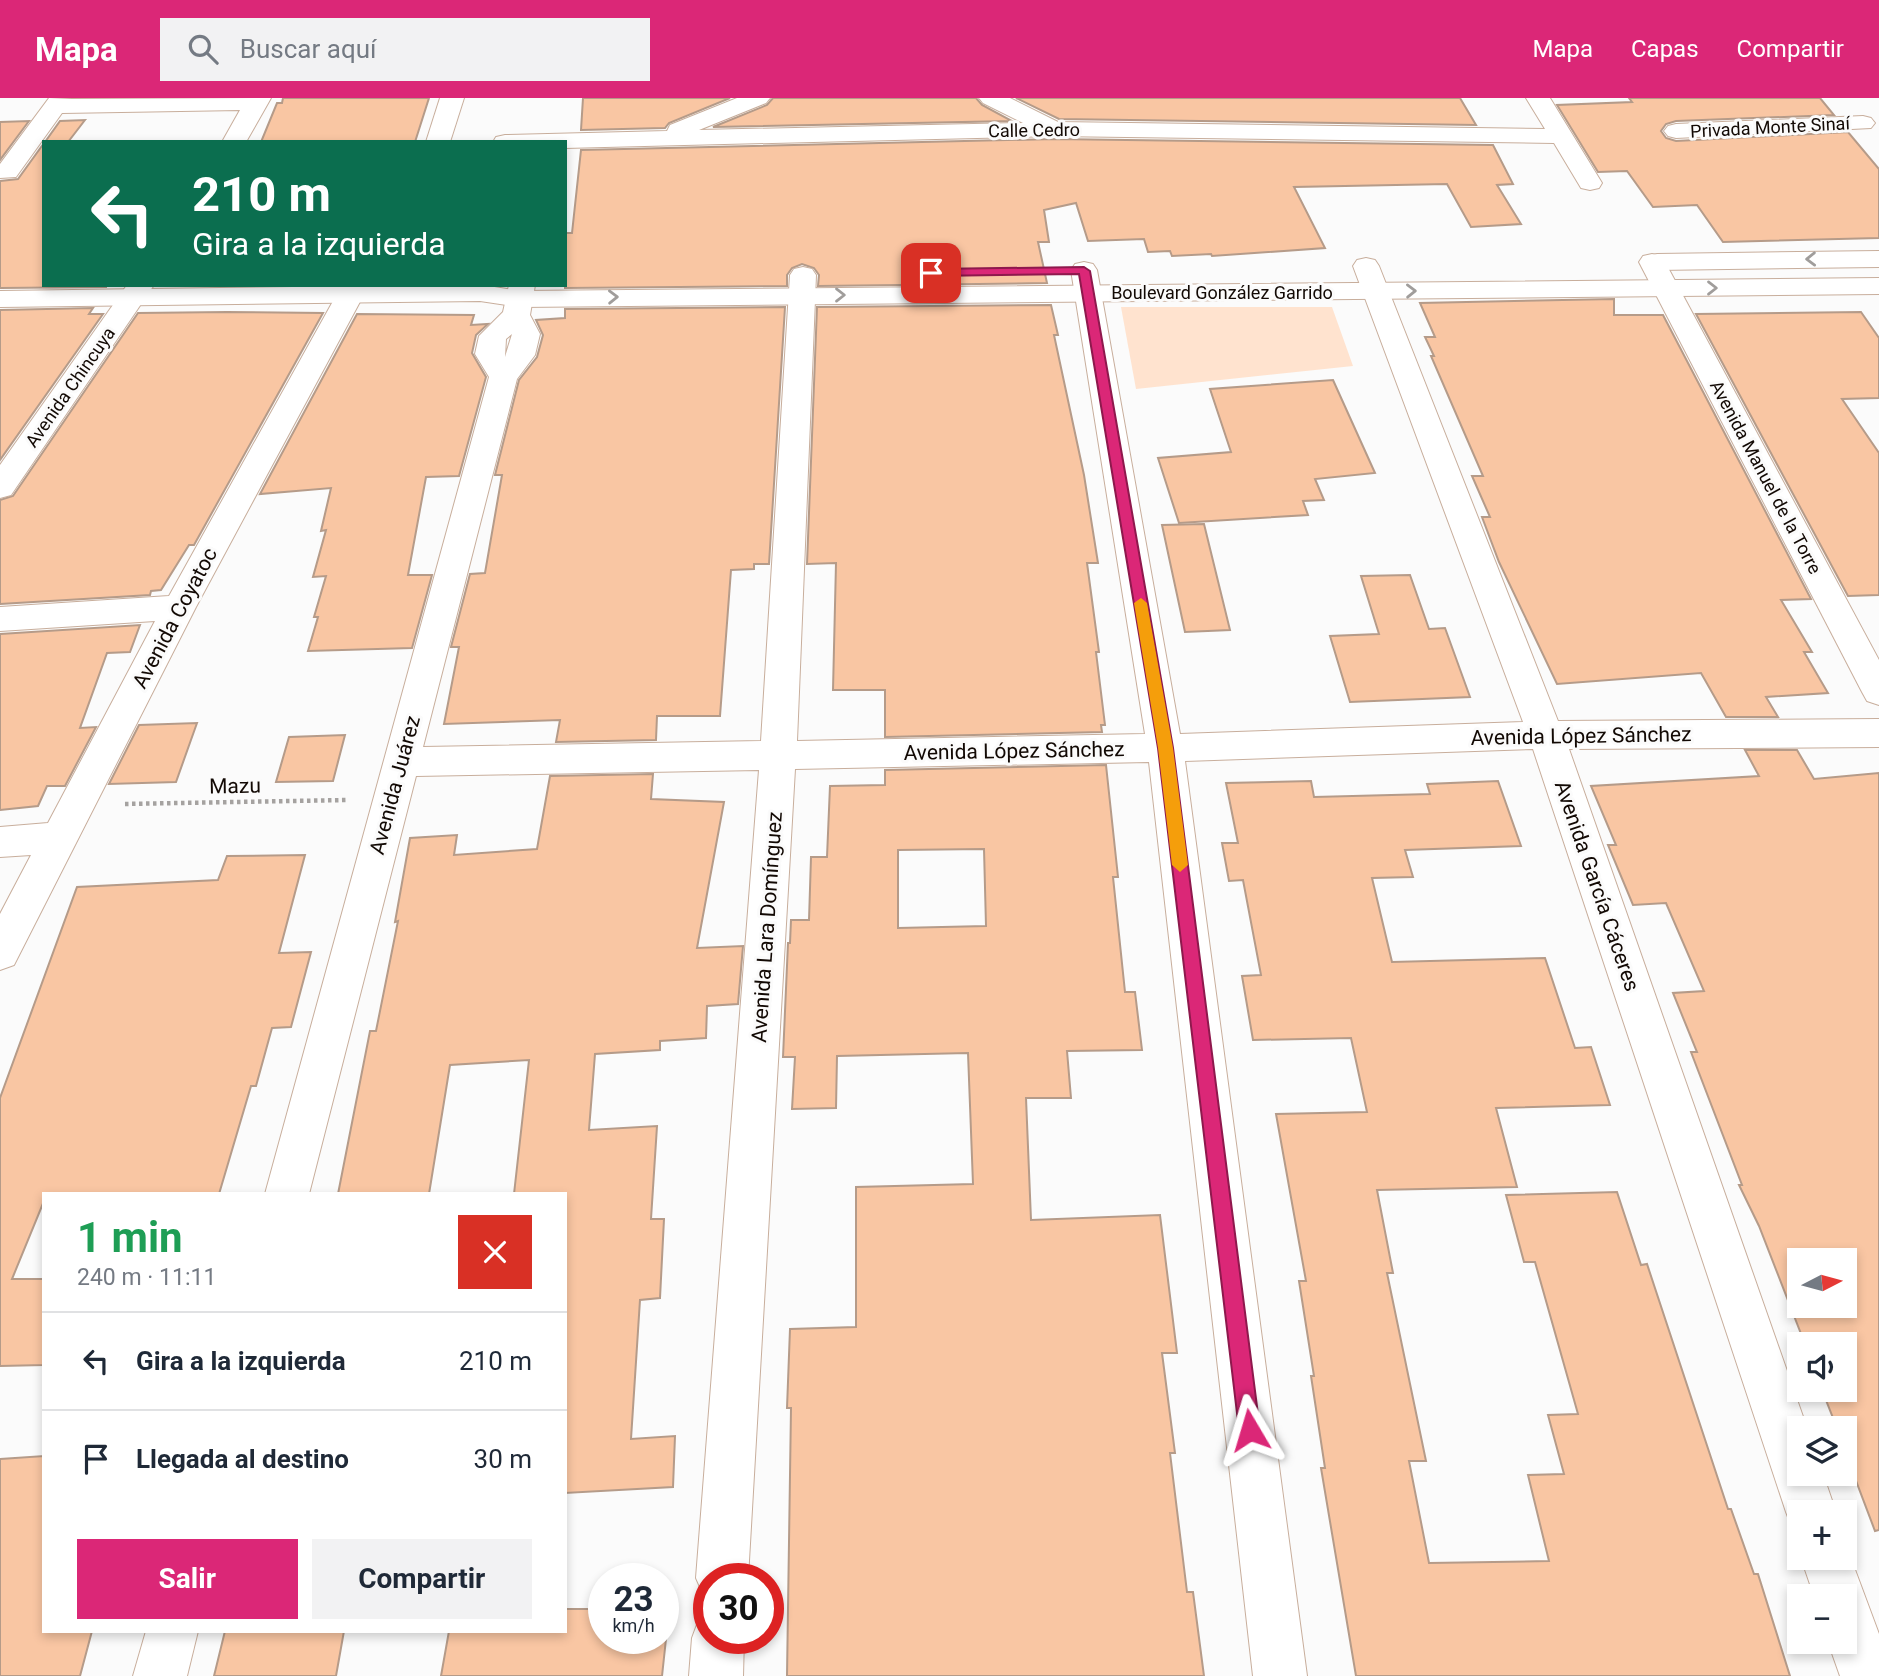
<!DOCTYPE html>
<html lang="es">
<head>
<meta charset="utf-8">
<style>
	body { margin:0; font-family:Roboto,sans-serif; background:#f2f2f3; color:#1f2937; height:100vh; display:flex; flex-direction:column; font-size:26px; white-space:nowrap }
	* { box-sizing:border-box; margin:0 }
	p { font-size:23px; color:#747a83 }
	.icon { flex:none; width:38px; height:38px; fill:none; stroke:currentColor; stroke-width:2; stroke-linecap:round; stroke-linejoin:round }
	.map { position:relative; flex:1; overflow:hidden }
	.panel { position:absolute; left:42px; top:1094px; width:525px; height:441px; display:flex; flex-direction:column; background:#fff; border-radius:0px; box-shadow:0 4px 10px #0003 }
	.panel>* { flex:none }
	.top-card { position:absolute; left:42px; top:42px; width:525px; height:147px; border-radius:0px; box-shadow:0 4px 10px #0003; background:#0b6e4f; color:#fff; overflow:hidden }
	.needle { width:46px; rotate:84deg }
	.fabs { position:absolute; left:1787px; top:1150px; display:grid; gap:14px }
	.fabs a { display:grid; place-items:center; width:70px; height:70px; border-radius:0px; background:#fff; box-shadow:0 4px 10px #0003; font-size:35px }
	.speed { position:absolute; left:588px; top:1465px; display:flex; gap:14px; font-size:35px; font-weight:700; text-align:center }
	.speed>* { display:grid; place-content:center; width:91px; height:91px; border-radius:50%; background:#fff; box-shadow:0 4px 10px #0003; line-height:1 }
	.speed small { font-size:18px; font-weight:400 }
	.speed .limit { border:10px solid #d22; background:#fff; color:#111 }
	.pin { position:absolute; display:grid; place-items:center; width:60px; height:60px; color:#fff; margin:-30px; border-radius:14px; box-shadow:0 4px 10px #0006 }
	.me { position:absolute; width:77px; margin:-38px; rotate:353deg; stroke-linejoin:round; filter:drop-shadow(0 0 5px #0008) }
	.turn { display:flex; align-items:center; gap:24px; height:147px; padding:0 35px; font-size:32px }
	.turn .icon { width:91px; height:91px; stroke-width:2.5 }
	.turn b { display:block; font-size:49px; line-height:60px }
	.round { display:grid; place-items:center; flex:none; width:74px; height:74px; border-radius:0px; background:#f2f2f3 }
	.summary { display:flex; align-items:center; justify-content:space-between; height:119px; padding:0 35px }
	h1 { font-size:42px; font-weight:700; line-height:52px; color:#1e9e55 }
	.cta { display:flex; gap:14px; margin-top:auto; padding:14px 35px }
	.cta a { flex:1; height:80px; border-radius:0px; background:#db2777; color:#fff; font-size:28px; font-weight:700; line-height:80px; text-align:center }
	.cta a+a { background:#f2f2f3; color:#1f2937 }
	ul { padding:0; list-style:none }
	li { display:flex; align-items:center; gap:21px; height:98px; padding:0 35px; border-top:2px solid #e0e1e3 }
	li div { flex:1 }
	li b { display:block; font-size:26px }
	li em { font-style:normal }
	header { display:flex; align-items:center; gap:42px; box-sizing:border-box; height:98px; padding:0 35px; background:#db2777; color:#fff }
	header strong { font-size:33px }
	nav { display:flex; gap:38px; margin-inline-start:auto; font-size:24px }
	.search { width:490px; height:63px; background:#f2f2f3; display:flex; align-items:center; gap:18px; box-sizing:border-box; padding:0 24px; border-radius:0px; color:#747a83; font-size:26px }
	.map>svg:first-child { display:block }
	.green { fill:#ffe3cf }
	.building { fill:#f9c6a3; stroke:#b59b89; stroke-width:2; fill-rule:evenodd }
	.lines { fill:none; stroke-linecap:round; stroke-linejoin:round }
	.minor-casing { stroke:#c8ae9c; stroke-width:2 }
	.tertiary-casing { stroke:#c8ae9c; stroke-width:2 }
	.path { stroke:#a5a2a0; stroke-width:4.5; stroke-dasharray:3.5 3.5; stroke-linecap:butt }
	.minor { fill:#fff; fill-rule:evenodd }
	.tertiary { fill:#fff; fill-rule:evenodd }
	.oneway { stroke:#a09d9b }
	.route { fill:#db2777; stroke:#8e194d; stroke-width:2 }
	.slow { fill:#f59e0b }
	.labels { text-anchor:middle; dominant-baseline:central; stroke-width:6; stroke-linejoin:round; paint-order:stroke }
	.far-street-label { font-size:18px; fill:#120904; stroke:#fbfbfb }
	.street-label { font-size:21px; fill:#120904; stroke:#fbfbfb }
</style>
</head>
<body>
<header>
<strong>Mapa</strong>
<div class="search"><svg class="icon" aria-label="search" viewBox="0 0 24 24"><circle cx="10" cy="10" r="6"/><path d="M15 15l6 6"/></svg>Buscar aquí</div>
<nav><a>Mapa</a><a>Capas</a><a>Compartir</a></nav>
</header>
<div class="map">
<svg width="1879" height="1578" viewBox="0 0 1879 1578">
	<rect width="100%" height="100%" fill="#fbfbfb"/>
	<path class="green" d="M1121,209H1332L1353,268L1136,291Z"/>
	<g class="building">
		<path d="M283,0H429L415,44H261L277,5H282Z"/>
		<path d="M583,0H730L669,25L665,30L581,32Z"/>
		<path d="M773,0H976L982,7L1012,23L713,29L767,7Z"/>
		<path d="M1016,0H1460L1476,27L1059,21Z"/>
		<path d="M1629,0H1820L1834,17L1676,23L1666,26L1661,33L1666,40L1676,43L1848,34L1879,71V140L1723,144L1697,107L1653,109L1627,73L1598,74L1557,7L1632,4Z"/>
		<path d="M85,22L68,44H45L60,23Z"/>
		<path d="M29,23L0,62V24Z"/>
		<path d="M1054,41L1493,47L1513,86L1497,87L1521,126L1471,129L1447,86L1294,89L1325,150L1212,158L1211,156L1172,158L1170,153L1148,154L1144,141L1088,143L1076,105L1044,112L1049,144H1038L1047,185L818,188L819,177L814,170L802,166L792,170L787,177V188L565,190V135H572L581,52Z"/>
		<path d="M44,45V187L107,189L0,190V83L18,81Z"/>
		<path d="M1614,201V217H1663L1811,501L1781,502L1812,554H1804L1828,595L1766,599L1778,619H1726L1701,575L1557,586L1499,464L1482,419H1490L1472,378H1483L1431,258H1434L1425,239H1435L1420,205Z"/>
		<path d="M1051,207L1058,237H1054L1084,377L1098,465H1087L1099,554H1096L1105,627H1101L1102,634L885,639V592H833L836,465L807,466L817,209Z"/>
		<path d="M785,209L769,466H754V471L731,472L720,618H657L656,642L556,644L560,622L444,626L459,549H451L470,476L485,475L502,377H495L519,282L537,259L543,237L536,222L565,220V211Z"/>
		<path d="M93,210L89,216H103L0,362V212Z"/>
		<path d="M227,214L323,215L194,447H189L161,492L151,493L150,497L0,506V402L13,398L138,215Z"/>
		<path d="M1861,214L1879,240V300L1842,301L1879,355V497L1848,498L1696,216Z"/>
		<path d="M357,216L474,217L471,227L488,226L476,237L472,255L486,279L459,378L426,379L408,477H432L412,550L308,553L318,519H314L326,478L313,479L326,432L321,433L331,390L260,396Z"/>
		<path d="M1333,282L1375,375L1315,381L1324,402L1303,403L1308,417L1179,425L1158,360L1231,354L1210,291Z"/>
		<path d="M1204,426L1230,532L1185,534L1162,427Z"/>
		<path d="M1410,477L1429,531L1445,530L1470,599L1350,604L1330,538L1379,536L1361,478Z"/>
		<path d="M140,527L130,554L107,555L80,630L96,629L65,688H47L38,708L0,712V536Z"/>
		<path d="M197,625L176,684L109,686L139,627Z"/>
		<path d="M345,637L333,683L276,684L289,639Z"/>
		<path d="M1745,652H1797L1814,681L1879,675V1432L1875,1433L1844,1351V1330H1837L1822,1292H1844V1246H1805L1759,1128L1739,1087H1742L1691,954H1697L1673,895L1704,893L1666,805L1633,807L1608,747H1616L1591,688L1759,678ZM1799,1162H1844V1208H1799Z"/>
		<path d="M1106,667L1118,779H1113L1125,894H1135L1142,952L1067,953L1071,1000H1026L1031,1122L1160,1117L1177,1255H1162L1175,1355H1170L1187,1494H1193L1204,1578H787L791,1310H787L790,1231L856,1229V1089L973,1086L968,955L837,958L836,1010L792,1011L795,959H783L788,845H790L791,822H809L811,759H827L830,688L885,687V672ZM984,751L986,828L898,830V752Z"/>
		<path d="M653,676L651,701L724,704L697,850L743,848L738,906L707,908L706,940L660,943V952L595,956L589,1032L657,1028L651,1121H664L660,1200L640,1202L631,1341L675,1338L673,1389L565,1395V1096H514L529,962L450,967L429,1096H338L370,933H376L398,823L395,824L410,740L457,737L454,757L537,751L550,678Z"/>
		<path d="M1311,683L1314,699L1430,696L1427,686L1498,683L1521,748L1405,752L1413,779L1372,780L1392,864L1545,860L1575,950L1591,949L1610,1007L1496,1010L1517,1089L1377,1092L1393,1175H1387L1426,1363H1409L1429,1465L1549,1463L1528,1377L1564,1376L1548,1317L1578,1316L1535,1164H1524L1506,1097L1617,1094L1641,1167L1647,1166L1728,1411H1731L1754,1476H1758L1790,1578H1356L1321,1370H1325L1311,1278H1314L1299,1183H1306L1276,1016L1367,1014L1351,940L1253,942L1242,878L1261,877L1243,782L1229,783L1222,745H1238L1226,685Z"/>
		<path d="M305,757L279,855L311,854L291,929L272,930L256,988H251L219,1096H44V1103L12,1181H44V1267L0,1268V1000L77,789L218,782L227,758Z"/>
		<path d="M44,1358V1533H92L80,1578H0V1361Z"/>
		<path d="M565,1511H604V1540H663V1513H669L662,1578H441L449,1533H565Z"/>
		<path d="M225,1533H344L336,1578H214Z"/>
	</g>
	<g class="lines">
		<g class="minor-casing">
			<g id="minor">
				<path d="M49,0L72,1L271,0L246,44H222L240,12L62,15L16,79L0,80V66Z"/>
				<path d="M440,0H464L450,44H426Z"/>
				<path d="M737,0H770L766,5L699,32L1023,25L983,5L979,0H1010L1058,24L1545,31L1526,0H1550L1602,85L1599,90L1590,92L1581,90L1554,45L1054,38L565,50V44H493L496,39L505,37L667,33L670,27Z"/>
				<path d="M1863,18L1871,20L1875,25L1871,30L1676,40L1668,38L1664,33L1668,28L1676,26Z"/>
				<path d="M1652,156L1661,158L1665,164L1879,562V607L1867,603L1862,594L1639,164L1643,158Z"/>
				<path d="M1366,160L1375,162L1379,168L1558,623L1879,621V649L1569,651L1807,1330H1799V1376H1823L1836,1414H1799V1434L1793,1432L1786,1414L1533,651L1185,663L1307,1578H1253L1149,664L795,671L748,1480H709V1500L704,1498L696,1480L759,672L416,678L309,1096H265L489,279L475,256L479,238L503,214L509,187H535L530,217L540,236L535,257L517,281L423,649L761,643L790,177L794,171L803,169L812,171L816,177L797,643L1145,636L1071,172L1075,166L1084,164L1093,166L1097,172L1180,636L1523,624L1353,168L1357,162ZM512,236L505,259L506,241Z"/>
				<path d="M127,187H154L11,397L0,400V367Z"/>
				<path d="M342,187H369L196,509L14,867L0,872V816L31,757L0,759V729L48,725L155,523L0,533V509L169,498Z"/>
				<path d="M1844,1442L1879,1536V1578H1840L1828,1544H1844V1498H1814L1801,1460H1844Z"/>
				<path d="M709,1517V1540H744L743,1578H689L692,1540L699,1521Z"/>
				<path d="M146,1533H198L187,1578H133Z"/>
			</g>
		</g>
		<g class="tertiary-casing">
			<g id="tertiary">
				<path d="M1879,153V169L1657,172L1648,170L1644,164L1648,158L1657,156Z"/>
				<path d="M1879,180V196L520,209L480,203L0,209V193L451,187H482L520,193Z"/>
			</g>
		</g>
		<path class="path" d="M125,706L348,702"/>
		<use href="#minor" class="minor"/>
		<use href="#tertiary" class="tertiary"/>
	</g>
	<defs><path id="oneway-chevron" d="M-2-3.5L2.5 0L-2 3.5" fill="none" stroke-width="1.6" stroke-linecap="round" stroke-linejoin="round" transform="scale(1.75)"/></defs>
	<g class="oneway">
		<use href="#oneway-chevron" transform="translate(1811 161) rotate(179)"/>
		<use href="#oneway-chevron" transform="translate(1712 190)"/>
		<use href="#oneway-chevron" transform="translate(1411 193) rotate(-1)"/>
		<use href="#oneway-chevron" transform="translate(840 197)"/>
		<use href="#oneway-chevron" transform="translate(613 199) rotate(-1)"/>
	</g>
	<path class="route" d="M1084,169L1090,173L1173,650L1260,1332L1257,1339L1250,1342L1242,1339L1239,1332L1158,650L1079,176L931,178L925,175L931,171Z"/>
	<path class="slow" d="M1141,500L1147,505L1173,650L1188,767L1180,774L1172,767L1158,650L1134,505Z"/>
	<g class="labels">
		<g class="far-street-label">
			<text transform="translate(1770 29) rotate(-3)">Privada Monte Sinaí</text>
			<text transform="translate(1034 32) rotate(-1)">Calle Cedro</text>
			<text x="1222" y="194">Boulevard González Garrido</text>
			<text transform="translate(70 289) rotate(-55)">Avenida Chincuya</text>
			<text transform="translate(1766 379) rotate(62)">Avenida Manuel de la Torre</text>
		</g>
		<g class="street-label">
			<text transform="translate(175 520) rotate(-62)">Avenida Coyatoc</text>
			<text transform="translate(1581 638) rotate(-1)">Avenida López Sánchez</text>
			<text transform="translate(1014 653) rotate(-1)">Avenida López Sánchez</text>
			<text transform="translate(395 687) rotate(-75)">Avenida Juárez</text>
			<text transform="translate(235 688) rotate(-1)">Mazu</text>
			<text transform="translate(1597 788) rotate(71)">Avenida García Cáceres</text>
			<text transform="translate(767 829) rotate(-86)">Avenida Lara Domínguez</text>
		</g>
	</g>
</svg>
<div class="fabs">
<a><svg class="needle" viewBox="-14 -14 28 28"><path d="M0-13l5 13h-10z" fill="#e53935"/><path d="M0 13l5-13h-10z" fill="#747a83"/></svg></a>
<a><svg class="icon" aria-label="sound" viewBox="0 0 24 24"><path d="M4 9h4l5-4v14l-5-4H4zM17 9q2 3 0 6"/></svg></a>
<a><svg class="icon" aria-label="layers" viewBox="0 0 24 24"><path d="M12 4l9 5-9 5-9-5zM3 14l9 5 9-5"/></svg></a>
<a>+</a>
<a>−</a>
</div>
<div class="speed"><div>23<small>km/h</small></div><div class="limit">30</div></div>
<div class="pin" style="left:931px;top:175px;background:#d93025"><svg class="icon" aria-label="arrive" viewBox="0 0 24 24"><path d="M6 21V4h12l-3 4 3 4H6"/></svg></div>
<svg class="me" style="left:1250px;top:1332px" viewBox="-20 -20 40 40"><path d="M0-17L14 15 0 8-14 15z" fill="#db2777" stroke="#fff" stroke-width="4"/></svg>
<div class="top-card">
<div class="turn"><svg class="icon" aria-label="left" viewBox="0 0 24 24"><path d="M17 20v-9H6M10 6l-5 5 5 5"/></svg><div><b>210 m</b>Gira a la izquierda</div></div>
</div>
<section class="panel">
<div class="summary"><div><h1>1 min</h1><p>240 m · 11:11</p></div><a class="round" style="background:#d93025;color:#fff"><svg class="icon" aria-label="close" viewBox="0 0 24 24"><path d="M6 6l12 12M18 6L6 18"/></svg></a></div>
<ul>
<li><svg class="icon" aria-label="left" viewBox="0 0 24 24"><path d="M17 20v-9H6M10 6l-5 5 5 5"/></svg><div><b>Gira a la izquierda</b></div><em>210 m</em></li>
<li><svg class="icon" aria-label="arrive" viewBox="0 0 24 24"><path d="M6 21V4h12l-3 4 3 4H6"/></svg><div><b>Llegada al destino</b></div><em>30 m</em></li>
</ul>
<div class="cta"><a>Salir</a><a>Compartir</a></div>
</section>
</div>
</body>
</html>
